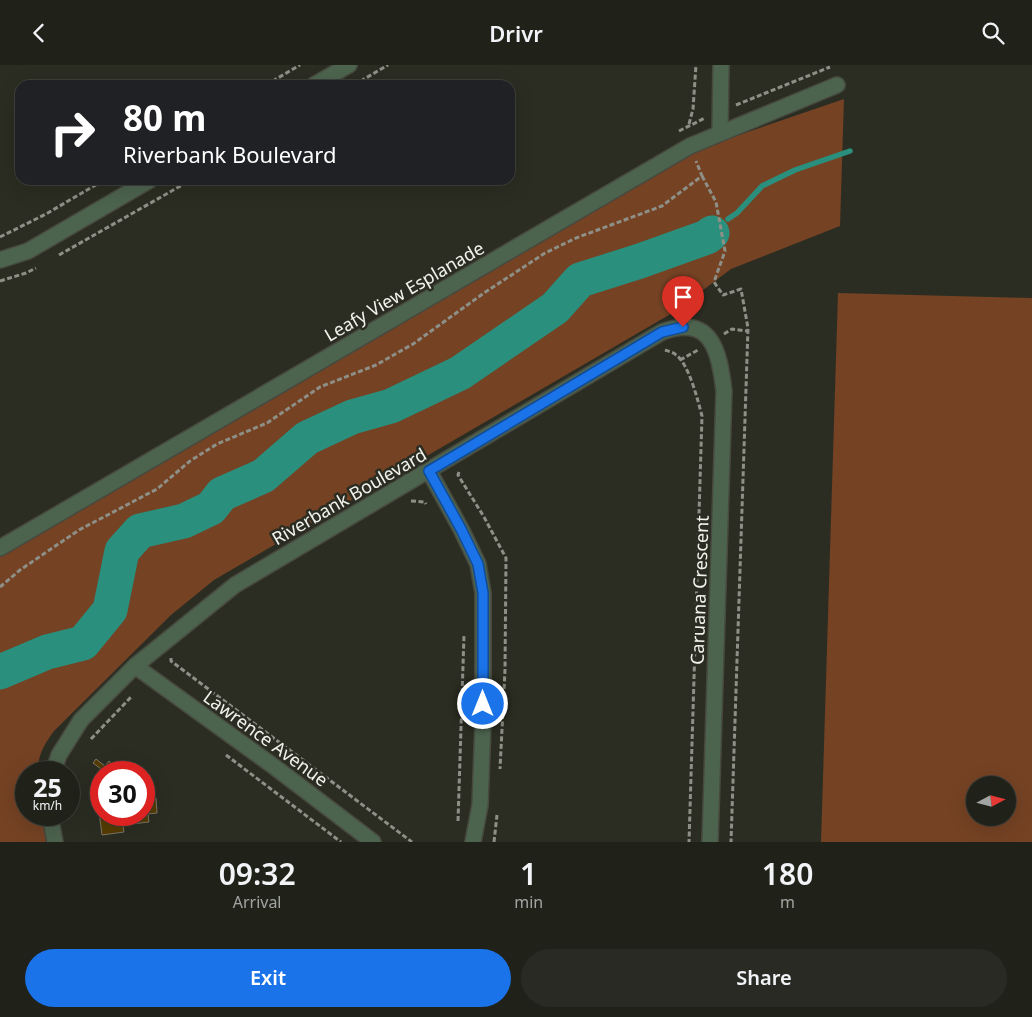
<!DOCTYPE html>
<html lang="en">
<head>
<meta charset="utf-8">
<style>
	body { margin:0; font-family:"Noto Sans",sans-serif; background:#282a23; color:#f1f3f6; height:100vh; display:flex; flex-direction:column; font-size:19px; white-space:nowrap }
	* { box-sizing:border-box; margin:0 }
	p { font-size:16px; color:#a2a4a2 }
	.icon { flex:none; width:28px; height:28px; fill:none; stroke:currentColor; stroke-width:2; stroke-linecap:round; stroke-linejoin:round }
	.map { position:relative; height:777px; overflow:hidden }
	.side { display:flex; flex-direction:column; background:#20221a; flex:1 }
	.side>* { flex:none }
	.guide { position:absolute; left:15px; top:15px; width:500px; height:105px; border-radius:15px; box-shadow:0 5px 20px #0002,0 0 0 1px #3d3f39; background:#202124; color:#fff; overflow:hidden }
	.needle { width:32px; rotate:83deg }
	.tools { position:absolute; left:966px; top:711px; display:grid; gap:10px }
	.tools a { display:grid; place-items:center; width:50px; height:50px; border-radius:50%; background:#20221a; box-shadow:0 5px 20px #0002,0 0 0 1px #3d3f39; font-size:25px }
	.speed { position:absolute; left:15px; top:696px; display:flex; gap:10px; font-size:25px; font-weight:700; text-align:center }
	.speed>* { display:grid; place-content:center; width:65px; height:65px; border-radius:50%; background:#20221a; box-shadow:0 5px 20px #0002,0 0 0 1px #3d3f39; line-height:1 }
	.speed small { font-size:12px; font-weight:400 }
	.speed .limit { border:8px solid #d22; background:#fff; color:#111 }
	.pin { position:absolute; display:grid; place-items:center; width:42px; height:42px; color:#fff; margin:-51px -21px; border-radius:50% 50% 50% 0; rotate:-45deg; box-shadow:0 0 5px #0007 }
	.pin .icon { rotate:45deg }
	.me { position:absolute; width:55px; margin:-28px; rotate:0deg; stroke-linejoin:round; filter:drop-shadow(0 0 4px #0008) }
	.turn { display:flex; align-items:center; gap:18px; height:105px; padding:0 25px; font-size:22px }
	.turn .icon { width:65px; height:65px; stroke-width:2.5 }
	.turn b { display:block; font-size:35px; line-height:42px }
	.eta { display:flex; justify-content:space-evenly; align-items:center; height:85px; text-align:center }
	.eta b { font-size:30px; font-weight:600; line-height:35px }
	.cta { display:flex; gap:10px; margin-top:auto; padding:10px 25px }
	.cta a { flex:1; height:58px; border-radius:30px; background:#1a73e8; color:#fff; font-size:20px; font-weight:600; line-height:58px; text-align:center }
	.cta a+a { background:#282a23; color:#f1f3f6 }
	header { display:flex; justify-content:space-between; align-items:center; height:65px; padding:0 25px; background:#20221a; font-size:22px; font-weight:600 }
	.map>svg:first-child { display:block }
	.green { fill:#754224; fill-rule:evenodd }
	.lines { fill:none; stroke-linecap:round; stroke-linejoin:round }
	.stream { stroke:#2a8f7d; stroke-width:5.5 }
	.river { stroke:#2a8f7d; stroke-width:35 }
	.building { fill:#553c02; stroke:#7c756a }
	.minor-casing { stroke:#47493e; stroke-width:18 }
	.path { stroke:#8e9087; stroke-width:3; stroke-dasharray:5 2.5; stroke-linecap:butt }
	.minor { stroke:#4c634e; stroke-width:15 }
	.route-casing { stroke:#114b97; stroke-width:12 }
	.route { stroke:#1a73e8; stroke-width:9 }
	.labels { text-anchor:middle; dominant-baseline:central; stroke-width:5; stroke-linejoin:round; paint-order:stroke }
	.street-label { font-size:18px; fill:#f1f3ec; stroke:#2b2d22 }
</style>
</head>
<body>
<header><svg class="icon" aria-label="back" viewBox="0 0 24 24"><path d="M15 5l-7 7 7 7"/></svg>Drivr<svg class="icon" aria-label="search" viewBox="0 0 24 24"><circle cx="10" cy="10" r="6"/><path d="M15 15l6 6"/></svg></header>
<div class="map">
<svg width="1032" height="777" viewBox="0 0 1032 777">
	<rect width="100%" height="100%" fill="#2b2d22"/>
	<g class="green">
		<path d="M844,34L840,161L731,204L674,247L214,515L171,550L54,666C43,681 39,689 37,707L26,708V750H42L46,777H0V489L701,83Z"/>
		<path d="M838,228L1032,233V777H821ZM975,720H1008V752H975Z"/>
	</g>
	<g class="lines">
		<path class="stream" d="M728,154L737,148L762,121L795,105L850,86"/>
		<path class="river" d="M0,607L47,587L83,578L110,545L122,486L140,466L184,456L211,443L222,429L263,411L307,373L352,352L391,341L460,308L555,243L580,215L640,196L707,172L712,168"/>
	</g>
	<g class="building">
		<path d="M96,694L105,701L109,696L123,708H101V742L96,710L101,704L93,698Z"/>
		<path d="M144,726H145L146,734L156,733L157,748L148,749L149,757L123,760L124,767L102,770L99,747H101V750H144Z"/>
	</g>
	<g class="lines">
		<g class="minor-casing">
			<g id="minor">
				<path d="M314,20L349,0"/>
				<path d="M720,68L721,0"/>
				<path d="M0,195L28,186L150,115"/>
				<path d="M429,406L461,464L478,499L483,528V658L480,740L473,777"/>
				<path d="M0,483L690,81L837,20"/>
				<path d="M135,601L276,703L373,777"/>
				<path d="M53,708L59,690L81,655L135,601L235,520L662,267C712,249 719,286 724,326L710,777"/>
				<path d="M50,750L55,777"/>
			</g>
		</g>
		<g class="path">
			<path d="M266,20L300,0"/>
			<path d="M354,20L388,0"/>
			<path d="M736,40L830,2"/>
			<path d="M689,59L693,44L696,0"/>
			<path d="M679,66L705,53"/>
			<path d="M702,111L716,137L725,186L714,217L723,230L741,224L748,263L731,777"/>
			<path d="M0,172L46,149L104,115"/>
			<path d="M59,190L191,115"/>
			<path d="M0,216L26,208L36,203"/>
			<path d="M724,269L732,264L747,266"/>
			<path d="M665,285C668,286 673,287 676,290C689,299 698,336 702,351L689,777"/>
			<path d="M680,295L698,285"/>
			<path d="M459,407L458,410L484,452L506,493L505,605L500,704"/>
			<path d="M411,436L425,437L426,439"/>
			<path d="M0,522L20,505L79,465L157,424L190,396L217,379L267,358L320,322L376,300L413,279L484,228L545,188L576,173L662,141L702,111L696,96"/>
			<path d="M171,593V596L412,777"/>
			<path d="M91,674L132,631"/>
			<path d="M226,690L341,777"/>
			<path d="M458,756L464,570"/>
			<path d="M494,777L497,750"/>
		</g>
		<use href="#minor" class="minor"/>
	</g>
	<g class="lines">
		<g class="route-casing">
			<path id="route" d="M483,639V528L478,499L461,464L429,406L662,267L683,262"/>
		</g>
		<use href="#route" class="route"/>
	</g>
	<g class="labels">
		<g class="street-label">
			<text transform="translate(404 226) rotate(-30)">Leafy View Esplanade</text>
			<text transform="translate(349 431) rotate(-30)">Riverbank Boulevard</text>
			<text transform="translate(699 525) rotate(-88)">Caruana Crescent</text>
			<text transform="translate(266 673) rotate(36)">Lawrence Avenue</text>
		</g>
	</g>
</svg>
<div class="tools">
<a><svg class="needle" viewBox="-14 -14 28 28"><path d="M0-13l5 13h-10z" fill="#e53935"/><path d="M0 13l5-13h-10z" fill="#a2a4a2"/></svg></a>
</div>
<div class="speed"><div>25<small>km/h</small></div><div class="limit">30</div></div>
<div class="pin" style="left:683px;top:262px;background:#d93025"><svg class="icon" aria-label="arrive" viewBox="0 0 24 24"><path d="M6 21V4h12l-3 4 3 4H6"/></svg></div>
<svg class="me" style="left:483px;top:639px" viewBox="-20 -20 40 40"><circle r="17" fill="#1a73e8" stroke="#fff" stroke-width="3"/><path d="M0-11L8 9 0 5-8 9z" fill="#fff"/></svg>
<div class="guide">
<div class="turn"><svg class="icon" aria-label="right" viewBox="0 0 24 24"><path d="M7 20v-9h11M14 6l5 5-5 5"/></svg><div><b>80 m</b>Riverbank Boulevard</div></div>
</div>
</div>
<section class="side">
<div class="eta">
<div><b>09:32</b><p>Arrival</p></div>
<div><b>1</b><p>min</p></div>
<div><b>180</b><p>m</p></div>
</div>
<div class="cta"><a>Exit</a><a>Share</a></div>
</section>
</body>
</html>
